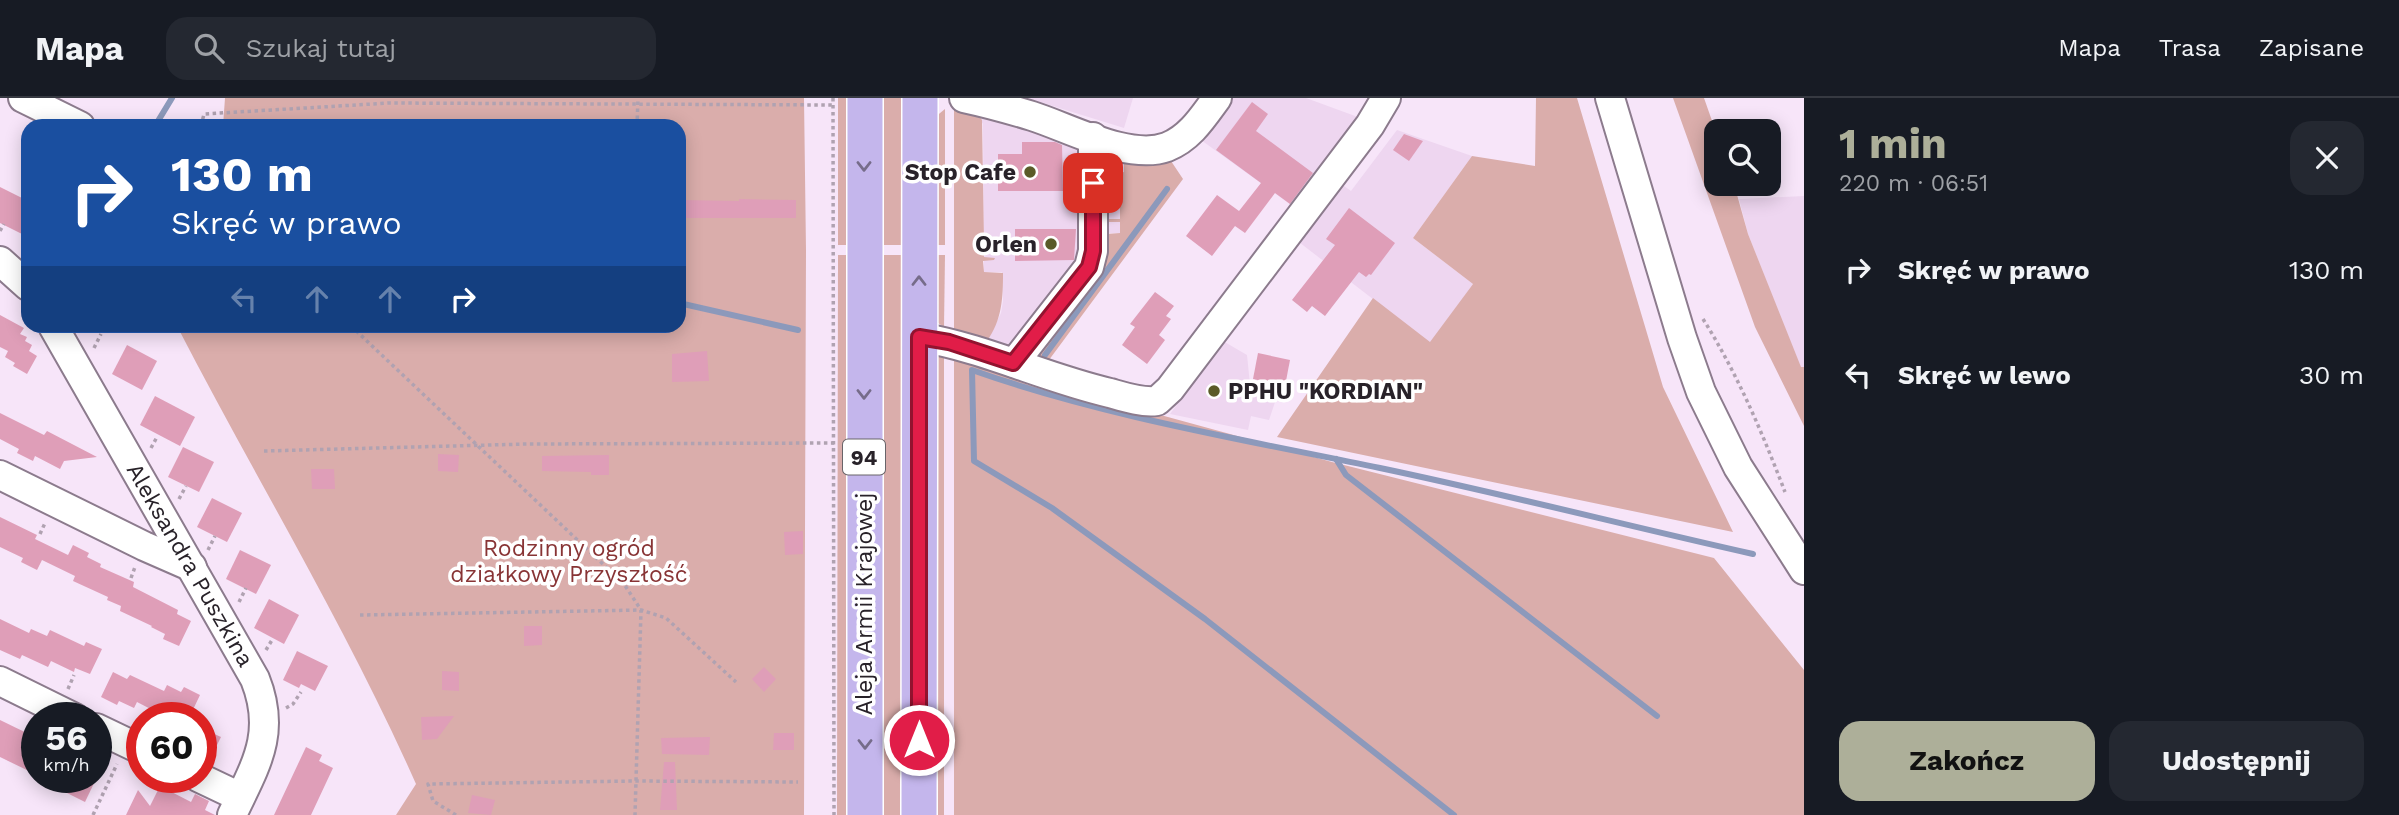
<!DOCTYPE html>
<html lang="pl">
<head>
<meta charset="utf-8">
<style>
	body { margin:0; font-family:"Work Sans",sans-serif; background:#242831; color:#f1f3f6; height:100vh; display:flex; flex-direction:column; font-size:26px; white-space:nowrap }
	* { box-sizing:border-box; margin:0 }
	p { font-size:23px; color:#9ea1a6 }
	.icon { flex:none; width:38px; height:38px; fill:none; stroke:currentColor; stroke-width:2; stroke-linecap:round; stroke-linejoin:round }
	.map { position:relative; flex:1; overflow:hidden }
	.details { display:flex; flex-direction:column; background:#171b24; width:595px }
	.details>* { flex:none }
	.hud { position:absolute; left:21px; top:21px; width:665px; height:214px; border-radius:21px; box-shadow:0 4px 18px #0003; background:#1a4fa0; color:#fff; overflow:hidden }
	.buttons { position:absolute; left:1704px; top:21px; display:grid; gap:14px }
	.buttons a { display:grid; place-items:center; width:77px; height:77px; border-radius:14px; background:#171b24; box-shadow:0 4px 18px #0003; font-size:35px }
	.speed { position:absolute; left:21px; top:604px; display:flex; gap:14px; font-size:35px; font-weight:700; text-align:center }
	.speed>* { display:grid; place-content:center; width:91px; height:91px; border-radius:50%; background:#171b24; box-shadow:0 4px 18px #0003; line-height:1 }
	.speed small { font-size:18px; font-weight:400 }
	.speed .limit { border:10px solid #d22; background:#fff; color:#111 }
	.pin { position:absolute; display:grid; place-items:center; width:60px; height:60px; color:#fff; margin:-30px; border-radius:14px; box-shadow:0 4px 10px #0006 }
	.me { position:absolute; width:77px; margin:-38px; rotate:0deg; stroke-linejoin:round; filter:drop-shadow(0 0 5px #0008) }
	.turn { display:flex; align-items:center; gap:24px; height:147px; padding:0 35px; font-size:32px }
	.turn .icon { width:91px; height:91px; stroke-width:2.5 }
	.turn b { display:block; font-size:49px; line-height:60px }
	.lanes { display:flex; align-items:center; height:66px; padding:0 35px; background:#0003; justify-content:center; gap:35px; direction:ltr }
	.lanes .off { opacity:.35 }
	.round { display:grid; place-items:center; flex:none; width:74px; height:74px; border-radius:21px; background:#242831 }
	.overview { display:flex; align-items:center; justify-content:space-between; height:119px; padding:0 35px }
	h1 { font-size:42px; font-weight:700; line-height:52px; color:#adaf99 }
	.button { display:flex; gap:14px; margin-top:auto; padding:14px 35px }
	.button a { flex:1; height:80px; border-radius:21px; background:#adaf99; color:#111; font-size:28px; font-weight:700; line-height:80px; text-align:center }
	.button a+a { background:#242831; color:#f1f3f6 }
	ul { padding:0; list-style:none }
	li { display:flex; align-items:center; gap:21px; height:105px; padding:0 35px }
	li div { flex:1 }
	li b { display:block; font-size:26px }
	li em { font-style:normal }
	header { display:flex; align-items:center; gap:42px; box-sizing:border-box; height:98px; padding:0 35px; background:#171b24; border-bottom:2px solid #363941 }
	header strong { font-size:33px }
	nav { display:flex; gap:38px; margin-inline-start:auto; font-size:24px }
	.search { width:490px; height:63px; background:#242831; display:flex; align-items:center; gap:18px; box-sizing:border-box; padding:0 24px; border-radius:21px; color:#9ea1a6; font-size:26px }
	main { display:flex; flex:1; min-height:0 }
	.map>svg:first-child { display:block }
	.built { fill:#eed6f0 }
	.green { fill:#daadab }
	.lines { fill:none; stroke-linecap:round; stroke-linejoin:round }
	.stream { stroke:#8c99bb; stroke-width:6 }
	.building { fill:#df9eb8 }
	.minor-casing { stroke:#8c7b8d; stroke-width:32 }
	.major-casing { stroke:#fff; stroke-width:38 }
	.path { stroke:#b0a2b1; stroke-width:3.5; stroke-dasharray:3.5 3.5; stroke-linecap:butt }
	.minor { stroke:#fff; stroke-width:28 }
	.major { stroke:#c4b6ec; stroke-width:35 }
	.oneway { stroke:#766c8a }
	.route-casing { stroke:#92132f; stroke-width:18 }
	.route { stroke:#e11d48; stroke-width:12 }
	.poi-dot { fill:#5a5b28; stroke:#fff; stroke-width:2.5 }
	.labels { text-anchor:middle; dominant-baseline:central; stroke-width:7; stroke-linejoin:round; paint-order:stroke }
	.shield { fill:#fff; stroke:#686469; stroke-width:2 }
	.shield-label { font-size:21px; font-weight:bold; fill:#282229 }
	.poi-label { font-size:23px; font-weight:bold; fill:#282229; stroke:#fff; text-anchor:end }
	.park-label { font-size:23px; fill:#883435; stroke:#fff }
	.street-label { font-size:23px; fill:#282229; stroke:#fff }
</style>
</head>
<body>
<header>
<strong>Mapa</strong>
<div class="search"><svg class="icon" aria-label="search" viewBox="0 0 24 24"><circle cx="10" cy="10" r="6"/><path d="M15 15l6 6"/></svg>Szukaj tutaj</div>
<nav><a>Mapa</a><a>Trasa</a><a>Zapisane</a></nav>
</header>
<main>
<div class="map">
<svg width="1804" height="717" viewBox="0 0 1804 717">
	<rect width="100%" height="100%" fill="#f7e5f9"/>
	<g class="built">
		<path d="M1027,0H1133L1124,30Z"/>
		<path d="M1233,0H1306L1366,22L1294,109L1201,42Z"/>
		<path d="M977,16L1124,58V74L1120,75V135H1108L1033,256L987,243L1001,215L1003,203L1002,174H984L983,26Z"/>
		<path d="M1397,32L1472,58L1413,140L1473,186L1430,245L1295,141L1337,83L1351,93Z"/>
		<path d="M1804,98V269L1801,270L1748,136L1739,101Z"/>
		<path d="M1223,243L1247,257L1251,296L1276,301L1269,322L1251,318L1248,332L1170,316Z"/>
	</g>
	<g class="green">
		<path d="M225,0H804L806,153L804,717H396L416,686C346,528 256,381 177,228H679V28H223Z"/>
		<rect x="838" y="0" width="15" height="147"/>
		<path d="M883,0H901L907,6L908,147H876L880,2Z"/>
		<path d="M1536,0H1577L1663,289L1733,434L1277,339L1373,200L1430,244L1473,186L1413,140L1472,58L1535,68Z"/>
		<path d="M1673,0H1704L1717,37V86H1734L1748,136L1801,269H1804V328L1755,229Z"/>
		<path d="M954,9L977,16L982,22L984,143L1000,144L999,147H984V159L995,160L994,162L983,163L984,174L1003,175C1003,200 1002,222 987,243L954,234Z"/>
		<path d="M945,11V147H931L934,20Z"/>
		<path d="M1124,58L1171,63L1183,81L1046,266L1033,257L1106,136L1120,135V124H1105L1104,121H1120V75L1124,74Z"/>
		<path d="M838,157H853V717H837Z"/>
		<rect x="876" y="157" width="32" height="560"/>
		<path d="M931,157H945L944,229L935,223Z"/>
		<path d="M944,256V717H931L937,259Z"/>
		<path d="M954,256L1029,287L1040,284L1332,364L1714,460L1804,572V717H954Z"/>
	</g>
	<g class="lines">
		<g class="stream">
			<path d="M155,28L172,0"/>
			<path d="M679,205L798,232"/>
			<path d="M1045,257L1167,91"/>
			<path d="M1336,361L1346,377L1657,618"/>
			<path d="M1454,717L1205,521L1052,410L974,363L972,272C1102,318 1245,342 1380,370C1504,396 1628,428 1753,456"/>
		</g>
	</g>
	<g class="building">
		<path d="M1252,4L1268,16L1256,33L1313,75L1290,106L1275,95L1245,135L1235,128L1212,158L1186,138L1217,97L1239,113L1261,85L1216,52Z"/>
		<path d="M1404,36L1423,43L1409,63L1393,52Z"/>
		<path d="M1022,44H1055L1062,47L1063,93H998V56H1022Z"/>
		<path d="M0,89L28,103V139L0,125Z"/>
		<path d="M739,101L796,102V120H679V102L739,103Z"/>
		<path d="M1349,110L1395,145L1371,177L1369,176L1366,179L1359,174L1325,218L1312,208L1307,214L1292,202L1335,147L1326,141Z"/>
		<path d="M1015,131H1076L1074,162L1015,163Z"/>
		<path d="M1155,194L1174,208L1166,218L1171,221L1159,237L1165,242L1147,266L1122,247L1135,229L1130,226Z"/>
		<path d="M0,217L24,230L20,236L27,239L25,243L32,247L29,253L37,258L27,276L13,268L15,265L5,259L8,253L0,249Z"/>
		<path d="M127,247L157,263L142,292L112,276Z"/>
		<path d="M707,253L709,283L672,284V256Z"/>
		<path d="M1258,255L1290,262L1285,288L1253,281Z"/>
		<path d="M155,298L195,319L180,348L140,327Z"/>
		<path d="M0,315L44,337L47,333L97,359L64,363L60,371L35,358L33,363L17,355L19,351L0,341Z"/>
		<path d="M183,349L214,364L199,394L168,379Z"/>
		<path d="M438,356L459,357L458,374L438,373Z"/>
		<path d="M609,357V377H591V374L542,373V358Z"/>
		<path d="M311,371H334L335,391H312Z"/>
		<path d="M212,400L242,415L227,444L197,429Z"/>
		<path d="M0,419L37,437L35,441L68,457L73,447L89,455L87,459L101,466L100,469L134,484L133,489L178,512L177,516L191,523L179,548L163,541L165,536L151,529L152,528L120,513L121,508L107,502L108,499L73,483L75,478L42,462L37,472L21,464L23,460L0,449Z"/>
		<path d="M803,433V456L785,457L784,434Z"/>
		<path d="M240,452L271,467L256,496L226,481Z"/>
		<path d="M269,501L299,517L284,546L254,530Z"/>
		<path d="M0,521L29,535L31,531L47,538L50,532L84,548L86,544L102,551L90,576L75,570L74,574L51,563L48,569L22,557L20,561L0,552Z"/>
		<path d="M524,528H542V547L524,548Z"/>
		<path d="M297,553L328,568L315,593L301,586L299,590L283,582Z"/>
		<path d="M764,569L776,581L764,594L752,581Z"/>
		<path d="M442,573L459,574V593L442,592Z"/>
		<path d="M113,574L127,581L130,577L164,593L167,587L181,594L184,589L200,597L189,620H168L137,604L134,610L119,603L117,607L101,599Z"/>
		<path d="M454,618L437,641L422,642L421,619Z"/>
		<path d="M0,622L37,640V677L0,659Z"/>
		<path d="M201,630L221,639L208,665L201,663Z"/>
		<path d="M774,635H794V652H773Z"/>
		<path d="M710,639L709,657L662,656L661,640Z"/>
		<path d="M306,649L322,657L319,663L333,670L311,717H274Z"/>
		<path d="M664,664H675L677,712H660Z"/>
		<path d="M35,679H97L85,704Z"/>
		<path d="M160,688L191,704L195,696L209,703L205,712L215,717H126L138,692L150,708Z"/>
		<path d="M472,697L495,702L491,717L468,715Z"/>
	</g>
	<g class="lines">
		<g class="minor-casing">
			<g id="minor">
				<path d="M23,0L80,28"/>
				<path d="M964,0C987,5 1009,11 1032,18C1070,30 1129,63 1167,49C1190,40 1203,19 1217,0"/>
				<path d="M1610,0L1682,240L1701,294L1738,369L1804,472"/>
				<path d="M0,163L28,188"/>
				<path d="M53,228L255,581C277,636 255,668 232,717"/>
				<path d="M919,239C985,250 1045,280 1110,295C1124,299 1142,305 1157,303L1170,291L1370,27L1386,0"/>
				<path d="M1014,265L1089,169L1093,153V39"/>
				<path d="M0,377L144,448L192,469"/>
				<path d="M0,583L75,620"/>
				<path d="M96,630L142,652"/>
				<path d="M198,679L240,699"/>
			</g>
		</g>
		<g class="major-casing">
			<g id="major">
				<path d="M865,0V717"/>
				<path d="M919,717L920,0"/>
			</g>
		</g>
		<g class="path">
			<path d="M833,0L834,717"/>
			<path d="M201,28L204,16L389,5L833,7"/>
			<path d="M637,28L638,0"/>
			<path d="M0,133L4,126"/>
			<path d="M1703,221C1737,275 1762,334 1785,394"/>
			<path d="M351,228L624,486L641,512L635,717"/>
			<path d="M94,250L101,236"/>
			<path d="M151,350L157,339"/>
			<path d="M264,353L527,346L834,345"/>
			<path d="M179,401L186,388"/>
			<path d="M40,436L45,425"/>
			<path d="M208,452L215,438"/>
			<path d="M131,480L135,469"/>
			<path d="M239,504L246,490"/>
			<path d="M360,517L641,512L666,520L736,584"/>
			<path d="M266,552L272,542"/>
			<path d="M68,591L74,577"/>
			<path d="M286,610L293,606L301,594"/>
			<path d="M93,717L117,666"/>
			<path d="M456,717L433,703L428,686L636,683L798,684"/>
		</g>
		<use href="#minor" class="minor"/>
		<use href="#major" class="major"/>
	</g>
	<defs><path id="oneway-chevron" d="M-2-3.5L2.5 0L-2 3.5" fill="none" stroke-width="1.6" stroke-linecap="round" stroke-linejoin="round" transform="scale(1.75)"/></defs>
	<g class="oneway">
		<use href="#oneway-chevron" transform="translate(864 68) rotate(90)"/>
		<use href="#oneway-chevron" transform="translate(919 183) rotate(-90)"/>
		<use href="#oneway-chevron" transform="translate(864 296) rotate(90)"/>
		<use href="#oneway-chevron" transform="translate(865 646) rotate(90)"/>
	</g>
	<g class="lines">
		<g class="route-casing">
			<path id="route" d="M919,642V239L949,244L1013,265L1089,169L1093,153V85"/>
		</g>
		<use href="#route" class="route"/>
	</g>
	<g class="poi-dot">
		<circle cx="1030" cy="74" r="7"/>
		<circle cx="1051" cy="146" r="7"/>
		<circle cx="1214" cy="293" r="7"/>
	</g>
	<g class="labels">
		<rect class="shield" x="843" y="341.5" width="42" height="35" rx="5"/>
		<g class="shield-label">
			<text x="864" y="359">94</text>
		</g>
		<g class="poi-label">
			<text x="1016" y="74">Stop Cafe</text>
			<text x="1037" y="146">Orlen</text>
			<text x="1228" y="293" text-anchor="start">PPHU "KORDIAN"</text>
		</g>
		<g class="park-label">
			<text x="569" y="450">Rodzinny ogród<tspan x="569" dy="26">działkowy Przyszłość</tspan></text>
		</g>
		<g class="street-label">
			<text transform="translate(190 467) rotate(60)">Aleksandra Puszkina</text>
			<text transform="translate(864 506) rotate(-90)">Aleja Armii Krajowej</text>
		</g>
	</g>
</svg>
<div class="buttons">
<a><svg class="icon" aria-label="search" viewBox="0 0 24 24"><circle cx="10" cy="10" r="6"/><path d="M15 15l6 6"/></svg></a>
</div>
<div class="speed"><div>56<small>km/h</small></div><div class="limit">60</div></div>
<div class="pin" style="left:1093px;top:85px;background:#d93025"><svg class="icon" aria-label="arrive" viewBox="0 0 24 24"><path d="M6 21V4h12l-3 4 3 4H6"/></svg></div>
<svg class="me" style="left:919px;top:642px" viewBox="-20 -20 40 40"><circle r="17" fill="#e11d48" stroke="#fff" stroke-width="3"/><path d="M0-11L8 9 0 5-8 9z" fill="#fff"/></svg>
<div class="hud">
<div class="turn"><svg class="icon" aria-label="right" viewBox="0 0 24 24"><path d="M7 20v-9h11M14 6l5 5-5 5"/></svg><div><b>130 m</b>Skręć w prawo</div></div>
<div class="lanes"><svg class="icon off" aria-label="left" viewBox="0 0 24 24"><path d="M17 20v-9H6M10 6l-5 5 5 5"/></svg><svg class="icon off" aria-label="ahead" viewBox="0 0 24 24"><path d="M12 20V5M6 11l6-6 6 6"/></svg><svg class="icon off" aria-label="ahead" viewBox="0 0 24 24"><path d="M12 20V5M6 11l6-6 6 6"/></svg><svg class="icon" aria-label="right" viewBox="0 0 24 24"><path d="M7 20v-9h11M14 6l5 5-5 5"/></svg></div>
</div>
</div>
<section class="details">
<div class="overview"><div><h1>1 min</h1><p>220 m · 06:51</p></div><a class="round"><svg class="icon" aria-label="close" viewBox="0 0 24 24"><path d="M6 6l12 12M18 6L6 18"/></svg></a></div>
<ul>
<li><svg class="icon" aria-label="right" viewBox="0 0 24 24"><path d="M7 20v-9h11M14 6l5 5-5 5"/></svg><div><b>Skręć w prawo</b></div><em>130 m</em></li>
<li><svg class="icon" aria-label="left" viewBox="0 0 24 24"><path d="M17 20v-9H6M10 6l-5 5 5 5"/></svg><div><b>Skręć w lewo</b></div><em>30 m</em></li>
</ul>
<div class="button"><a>Zakończ</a><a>Udostępnij</a></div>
</section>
</main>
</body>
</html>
